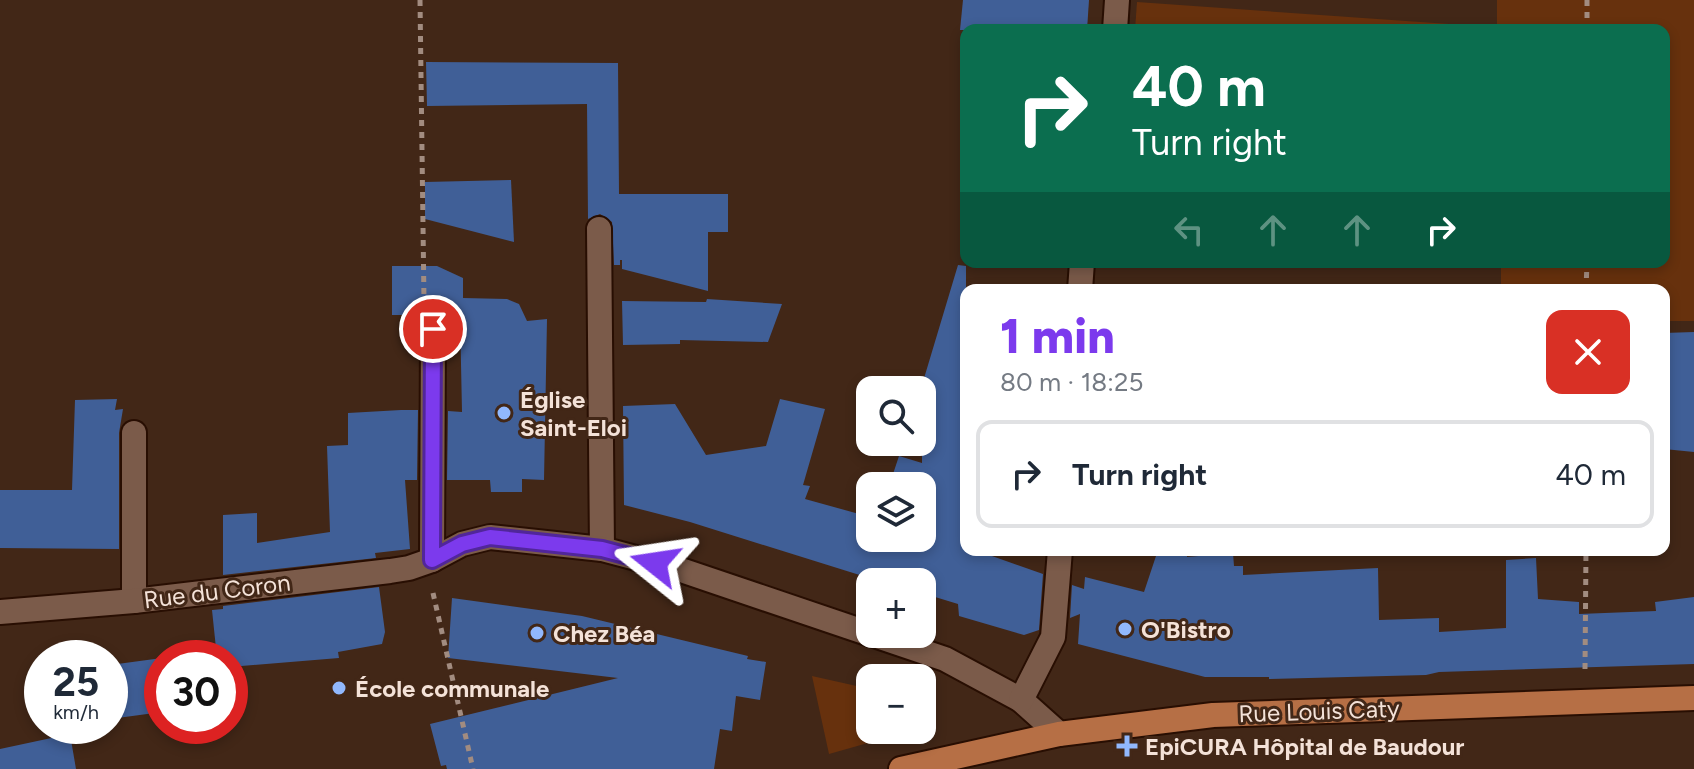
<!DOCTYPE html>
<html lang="en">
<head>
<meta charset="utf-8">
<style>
	body { margin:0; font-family:Figtree,sans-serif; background:#f2f2f3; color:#1f2937; height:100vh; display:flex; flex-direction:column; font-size:30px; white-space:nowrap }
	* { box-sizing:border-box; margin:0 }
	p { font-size:26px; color:#747a83 }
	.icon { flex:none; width:44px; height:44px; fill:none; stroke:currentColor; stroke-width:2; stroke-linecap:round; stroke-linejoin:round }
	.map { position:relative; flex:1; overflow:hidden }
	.sheet { position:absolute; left:960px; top:284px; width:710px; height:272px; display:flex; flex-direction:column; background:#fff; border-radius:16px; box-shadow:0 4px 12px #0003 }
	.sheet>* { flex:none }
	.top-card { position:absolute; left:960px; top:24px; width:710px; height:244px; border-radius:16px; box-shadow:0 4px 12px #0003; background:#0b6e4f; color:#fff; overflow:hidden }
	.fabs { position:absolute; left:856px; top:376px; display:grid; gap:16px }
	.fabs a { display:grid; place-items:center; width:80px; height:80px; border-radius:16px; background:#fff; box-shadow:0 4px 12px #0003; font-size:40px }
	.speed { position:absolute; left:24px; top:640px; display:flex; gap:16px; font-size:40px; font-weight:700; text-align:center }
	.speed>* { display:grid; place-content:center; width:104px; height:104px; border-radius:50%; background:#fff; box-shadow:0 4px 12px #0003; line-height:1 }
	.speed small { font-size:20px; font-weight:400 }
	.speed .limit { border:12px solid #d22; background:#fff; color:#111 }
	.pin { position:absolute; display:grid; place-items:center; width:68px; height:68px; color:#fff; margin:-34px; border:4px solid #fff; border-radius:50%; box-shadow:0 2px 8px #0007 }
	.me { position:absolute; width:88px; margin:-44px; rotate:285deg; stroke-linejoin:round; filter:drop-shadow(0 0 6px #0008) }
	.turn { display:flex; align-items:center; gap:28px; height:168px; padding:0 40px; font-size:36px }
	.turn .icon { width:104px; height:104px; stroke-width:2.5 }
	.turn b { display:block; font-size:56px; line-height:68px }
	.lanes { display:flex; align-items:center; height:76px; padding:0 40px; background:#0003; justify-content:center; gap:40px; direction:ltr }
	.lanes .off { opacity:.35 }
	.round { display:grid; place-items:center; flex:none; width:84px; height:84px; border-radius:16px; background:#f2f2f3 }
	.head { display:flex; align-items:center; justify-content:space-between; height:136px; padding:0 40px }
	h1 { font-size:48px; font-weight:800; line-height:60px; color:#7c3aed }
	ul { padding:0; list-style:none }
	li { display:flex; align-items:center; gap:24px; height:108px; margin:0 16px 12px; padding:0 24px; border:4px solid #e0e1e3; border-radius:16px }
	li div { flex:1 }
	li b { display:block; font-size:30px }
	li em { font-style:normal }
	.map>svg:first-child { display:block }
	.green { fill:#67310d }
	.building { fill:#405f97 }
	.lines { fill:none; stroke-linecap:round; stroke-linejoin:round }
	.minor-casing { stroke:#280e02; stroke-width:28 }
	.major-casing { stroke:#280e02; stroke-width:28 }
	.path { stroke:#a28c80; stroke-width:5; stroke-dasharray:6 6; stroke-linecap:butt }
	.minor { stroke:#7b5b4a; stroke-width:24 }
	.major { stroke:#b66f45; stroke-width:24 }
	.route-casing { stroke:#51269a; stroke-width:20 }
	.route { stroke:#7c3aed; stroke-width:14 }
	.poi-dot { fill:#91b8fd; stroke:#422717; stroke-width:3 }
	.labels { text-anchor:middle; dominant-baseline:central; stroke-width:6; stroke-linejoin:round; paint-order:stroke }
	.poi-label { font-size:24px; font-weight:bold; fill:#f4e2d8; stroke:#422717; text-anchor:start }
	.street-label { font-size:24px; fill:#f4e2d8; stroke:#422717 }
</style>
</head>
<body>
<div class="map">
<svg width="1694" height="769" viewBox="0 0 1694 769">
	<rect width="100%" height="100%" fill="#422717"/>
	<g class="green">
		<path d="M1497,0H1694V321H1664V290H1501V262H1664V30H1497Z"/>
		<path d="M1137,2L1449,24L1448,30H1135Z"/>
		<path d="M812,676L870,689V730H914L829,754Z"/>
	</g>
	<g class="building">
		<path d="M963,0H1089L1087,30H960Z"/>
		<path d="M426,62L618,63L619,194H728V232H708V291L622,269V260H620V265H614L612,222L600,214L588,219L587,104L427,106Z"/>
		<path d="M511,180L514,242L425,219V182Z"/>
		<path d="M958,265L966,266V550H975L1043,574L1039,630L1024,635L959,616L958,604L922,593V582H882L690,522L624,505L623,406L675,404L706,455L766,446L780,399L825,409L803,485L810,486L805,499L870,517V538H922V486H889L899,456L922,463V385Z"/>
		<path d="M392,266H437L463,278V298L507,299L519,304L527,321L547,319L544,480L522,479V492H491L490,480H447L448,411L462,412L460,315H392Z"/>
		<path d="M707,299L782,304L768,342L680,340V344L623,345L622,301L706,302Z"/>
		<path d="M1694,332V452L1664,449V333Z"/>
		<path d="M117,399L115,410L123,409L119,433V549L0,548V490H72L75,400Z"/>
		<path d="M401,410H418L417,480H405L410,549L375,553L376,558L223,575V515L257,513V543L330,532L327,446L348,445V413Z"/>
		<path d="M1158,550H1187V557L1233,553L1234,566H1243V575L1378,568L1379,620L1439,618V632L1506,628V560L1536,558L1538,599L1579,602V614L1656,611L1655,602L1694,597V664L1439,672L1426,675L1269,679V677H1205L1078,644L1080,614L1070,618L1072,585L1084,589L1085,577L1144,592Z"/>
		<path d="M379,587L385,632L382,644L338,652L339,658L230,667V658H217L212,610L223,609V606Z"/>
		<path d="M452,598L582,616L748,656L747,659L766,662L760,700L736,696L732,731L720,729L714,769H447L446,765L441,766L430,724L618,678L448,658Z"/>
		<path d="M162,658V712L110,719V665Z"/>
		<path d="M70,734L76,769H0V749Z"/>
	</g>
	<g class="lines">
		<g class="minor-casing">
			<g id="minor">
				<path d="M1115,30L1117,0"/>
				<path d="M599,229L602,549"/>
				<path d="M1080,290L1082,262"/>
				<path d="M432,560L433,329"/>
				<path d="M134,601V433"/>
				<path d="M0,612L134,601L390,571L409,568L432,560L462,544L490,537L602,549L681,570L870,634"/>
				<path d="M871,634L945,659L1021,700L1059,734"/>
				<path d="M1021,700L1053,637L1060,550"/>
			</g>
		</g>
		<g class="major-casing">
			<path id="major" d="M901,769L1059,734L1213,715L1694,698"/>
		</g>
		<g class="path">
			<path d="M420,0L424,301"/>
			<path d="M1587,30V0"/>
			<path d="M1586,290L1587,262"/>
			<path d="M433,593L473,769"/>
			<path d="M1585,669L1586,550"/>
		</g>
		<use href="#minor" class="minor"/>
		<use href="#major" class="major"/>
	</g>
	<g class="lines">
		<g class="route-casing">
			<path id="route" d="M433,329L432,560L462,544L490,537L602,549L655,563"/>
		</g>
		<use href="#route" class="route"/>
	</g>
	<g class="poi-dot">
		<circle cx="504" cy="413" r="8"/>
		<circle cx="1125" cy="629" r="8"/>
		<circle cx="537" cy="633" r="8"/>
		<circle cx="339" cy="688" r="8"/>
		<path d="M1123 734h8v8h8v8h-8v8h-8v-8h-8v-8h8z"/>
	</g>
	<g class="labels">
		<g class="poi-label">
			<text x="520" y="399">Église<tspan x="520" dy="28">Saint-Eloi</tspan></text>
			<text x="1141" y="629">O'Bistro</text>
			<text x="553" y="633">Chez Béa</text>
			<text x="355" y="688">École communale</text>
			<text x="1145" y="746">EpiCURA Hôpital de Baudour</text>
		</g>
		<g class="street-label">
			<text transform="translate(217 591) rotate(-7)">Rue du Coron</text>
			<text transform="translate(1319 711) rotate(-2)">Rue Louis Caty</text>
		</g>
	</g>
</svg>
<div class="fabs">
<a><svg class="icon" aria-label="search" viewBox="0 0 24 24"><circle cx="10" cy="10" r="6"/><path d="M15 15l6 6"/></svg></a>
<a><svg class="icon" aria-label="layers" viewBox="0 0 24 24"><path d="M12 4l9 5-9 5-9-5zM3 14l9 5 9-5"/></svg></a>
<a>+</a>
<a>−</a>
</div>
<div class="speed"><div>25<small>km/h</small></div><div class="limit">30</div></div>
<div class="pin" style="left:433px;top:329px;background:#d93025"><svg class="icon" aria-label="arrive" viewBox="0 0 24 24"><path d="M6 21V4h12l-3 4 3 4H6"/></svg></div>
<svg class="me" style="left:655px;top:563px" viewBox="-20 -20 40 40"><path d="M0-17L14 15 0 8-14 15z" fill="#7c3aed" stroke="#fff" stroke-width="4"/></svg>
<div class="top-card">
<div class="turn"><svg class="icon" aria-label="right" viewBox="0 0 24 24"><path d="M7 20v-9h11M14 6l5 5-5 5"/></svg><div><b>40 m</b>Turn right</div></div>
<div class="lanes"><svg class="icon off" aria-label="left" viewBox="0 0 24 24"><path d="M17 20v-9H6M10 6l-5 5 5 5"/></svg><svg class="icon off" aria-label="ahead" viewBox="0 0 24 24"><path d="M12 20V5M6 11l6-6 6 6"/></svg><svg class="icon off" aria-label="ahead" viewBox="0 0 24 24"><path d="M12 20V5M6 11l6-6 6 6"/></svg><svg class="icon" aria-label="right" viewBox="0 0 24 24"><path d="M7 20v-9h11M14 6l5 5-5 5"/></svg></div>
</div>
<section class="sheet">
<div class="head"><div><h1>1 min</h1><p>80 m · 18:25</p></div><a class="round" style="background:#d93025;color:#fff"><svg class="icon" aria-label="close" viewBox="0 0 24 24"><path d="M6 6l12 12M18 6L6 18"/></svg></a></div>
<ul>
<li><svg class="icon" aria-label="right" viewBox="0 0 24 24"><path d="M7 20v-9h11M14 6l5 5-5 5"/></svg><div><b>Turn right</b></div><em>40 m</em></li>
</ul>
</section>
</div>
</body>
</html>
